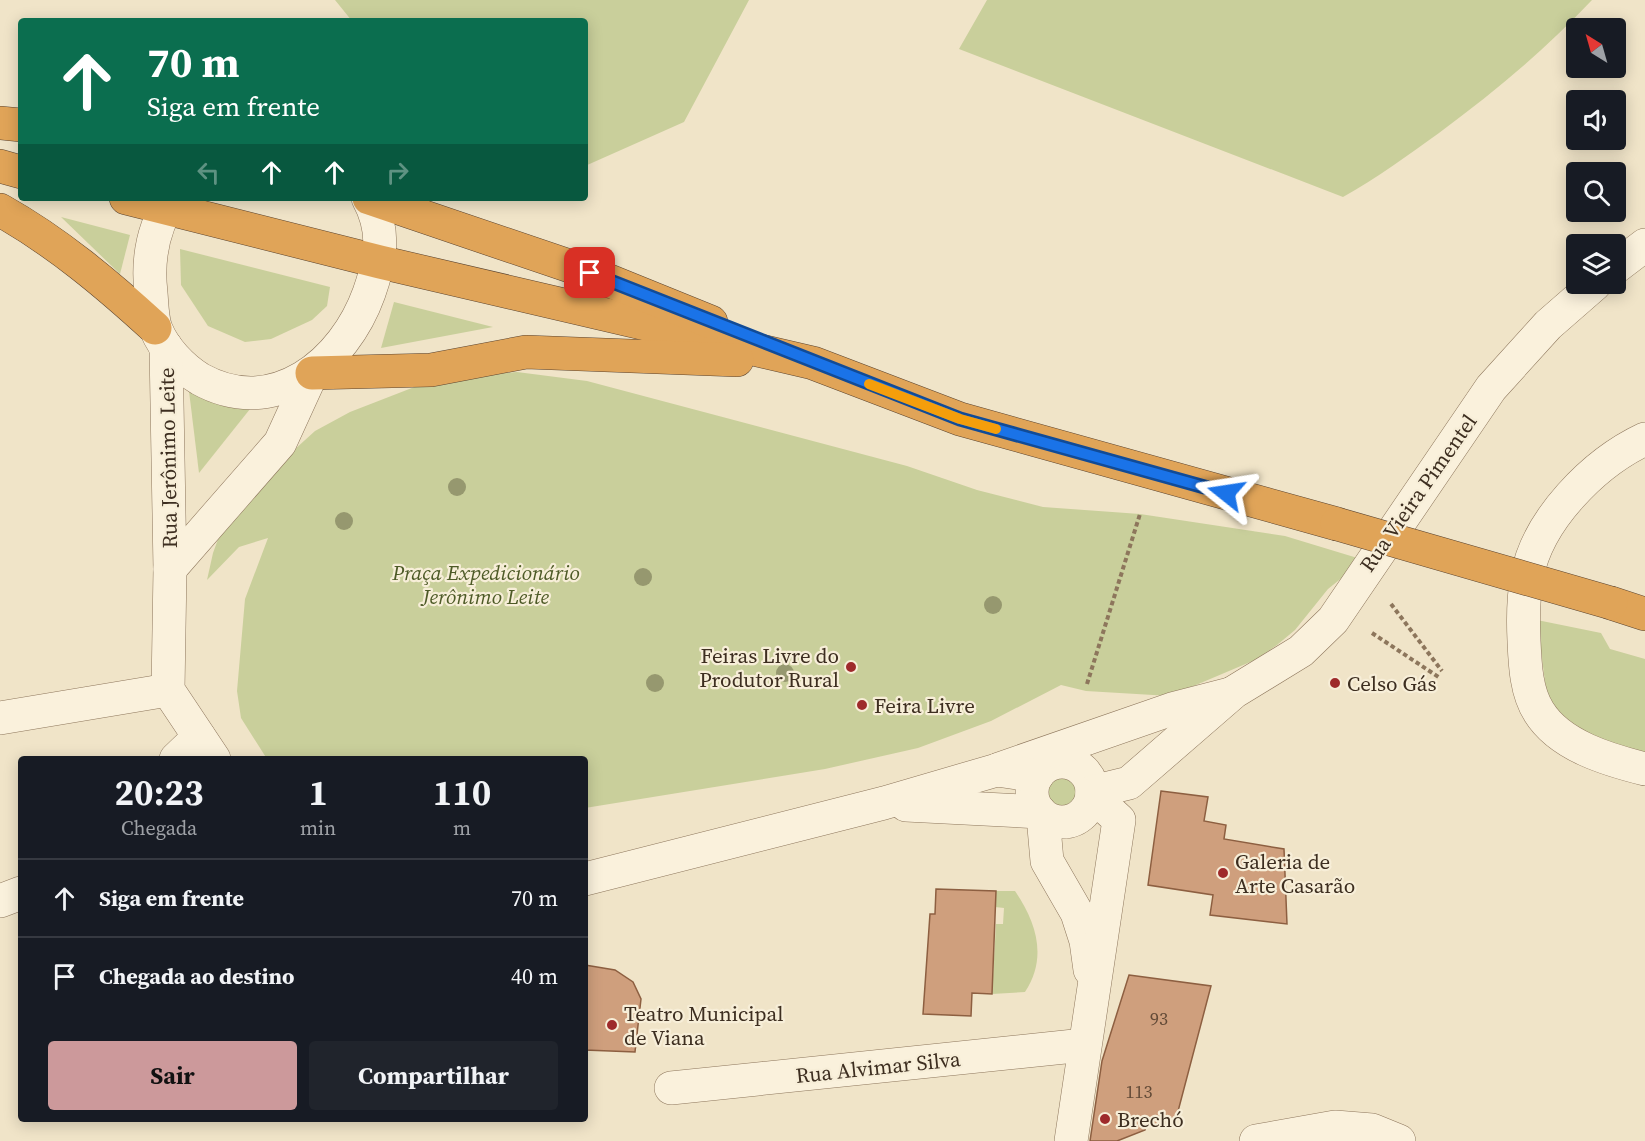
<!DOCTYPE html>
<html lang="pt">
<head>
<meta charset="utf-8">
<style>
	body { margin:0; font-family:"Source Serif 4",serif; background:#20242c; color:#f1f3f6; height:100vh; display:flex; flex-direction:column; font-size:22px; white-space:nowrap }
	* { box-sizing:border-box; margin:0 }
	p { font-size:20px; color:#9ea1a6 }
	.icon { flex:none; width:33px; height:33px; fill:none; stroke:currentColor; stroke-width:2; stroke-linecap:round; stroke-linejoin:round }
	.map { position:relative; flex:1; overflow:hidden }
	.drawer { position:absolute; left:18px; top:756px; width:570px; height:366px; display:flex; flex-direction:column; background:#171b24; border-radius:6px; box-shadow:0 3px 15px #0003 }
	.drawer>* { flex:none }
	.guide { position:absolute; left:18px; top:18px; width:570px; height:183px; border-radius:6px; box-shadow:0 3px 15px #0003; background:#0b6e4f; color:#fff; overflow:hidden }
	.needle { width:39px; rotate:323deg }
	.tools { position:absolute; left:1566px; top:18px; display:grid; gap:12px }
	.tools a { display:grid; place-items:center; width:60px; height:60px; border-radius:6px; background:#171b24; box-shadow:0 3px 15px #0003; font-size:30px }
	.pin { position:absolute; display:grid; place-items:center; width:51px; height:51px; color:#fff; margin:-26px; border-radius:12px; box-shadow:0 3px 9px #0006 }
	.me { position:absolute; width:66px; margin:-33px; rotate:285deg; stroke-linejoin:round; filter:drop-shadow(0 0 4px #0008) }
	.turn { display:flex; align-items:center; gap:21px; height:126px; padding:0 30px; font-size:27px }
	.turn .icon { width:78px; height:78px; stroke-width:2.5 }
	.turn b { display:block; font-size:42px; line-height:51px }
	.lanes { display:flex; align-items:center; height:57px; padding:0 30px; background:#0003; justify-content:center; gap:30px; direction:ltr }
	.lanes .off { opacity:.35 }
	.eta { display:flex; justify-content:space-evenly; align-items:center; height:102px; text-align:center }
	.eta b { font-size:36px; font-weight:700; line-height:42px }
	.button { display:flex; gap:12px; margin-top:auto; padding:12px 30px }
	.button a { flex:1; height:69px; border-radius:6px; background:#cc999b; color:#111; font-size:24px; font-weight:700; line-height:69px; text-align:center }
	.button a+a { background:#20242c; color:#f1f3f6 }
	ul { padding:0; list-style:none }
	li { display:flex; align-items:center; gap:18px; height:78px; padding:0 30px; border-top:2px solid #363941 }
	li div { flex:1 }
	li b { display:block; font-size:22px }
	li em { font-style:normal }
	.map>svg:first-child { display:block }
	.green { fill:#c9cf9b }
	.building { fill:#cf9f7d; stroke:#8d5f41; stroke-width:1.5 }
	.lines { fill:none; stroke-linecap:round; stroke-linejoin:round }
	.minor-casing { stroke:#8d765c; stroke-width:34 }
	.highway-casing { stroke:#5b4430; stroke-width:34 }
	.path { stroke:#8d765c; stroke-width:4; stroke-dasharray:4.5 3; stroke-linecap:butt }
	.minor { stroke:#faf1dc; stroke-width:33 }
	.highway { stroke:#e0a458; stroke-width:33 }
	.highway-bridge-casing { stroke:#5b4430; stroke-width:34; stroke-linecap:butt }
	.highway-bridge { stroke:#e0a458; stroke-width:33 }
	.tree { fill:#96986f }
	.route-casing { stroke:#114b97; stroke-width:15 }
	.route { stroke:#1a73e8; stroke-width:10 }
	.slow { stroke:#f59e0b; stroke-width:10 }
	.poi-dot { fill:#9e2a2b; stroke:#f7eed8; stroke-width:2 }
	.labels { text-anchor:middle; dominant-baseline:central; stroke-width:4.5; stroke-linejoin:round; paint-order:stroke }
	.number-label { font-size:18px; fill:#624a37 }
	.street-label { font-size:21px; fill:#3d2e20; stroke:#f7eed8 }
	.park-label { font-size:21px; font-style:italic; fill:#4d5a26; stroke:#f7eed8 }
	.poi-label { font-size:21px; fill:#3d2e20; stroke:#f7eed8; text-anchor:start }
</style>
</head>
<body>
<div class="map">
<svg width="1645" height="1141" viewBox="0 0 1645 1141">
	<rect width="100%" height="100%" fill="#f0e4c8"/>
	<g class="green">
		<path d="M335,0H749L684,122L585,166V21H352Z"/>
		<path d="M987,0H1592C1544,51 1495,91 1439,133C1407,156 1377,178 1343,197L959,49Z"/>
		<path d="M61,217L130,235L120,274Z"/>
		<path d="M180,249L330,287L327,306L312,320L271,339L245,342L208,326L181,285Z"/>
		<path d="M394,302L493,327L381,348Z"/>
		<path d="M517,372L587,381L907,466L977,490L1043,507L1140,514L1285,536L1364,560L1328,589L1295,630L1277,645L1255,660L1170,696L1086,691L1061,685L991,721L918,748L825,769L585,808V759H267L241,718L237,691L245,599L268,538L239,547L207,580L213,553L229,509L315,431L350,412L417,386L457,377Z"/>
		<path d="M188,383L258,399L199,473Z"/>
		<path d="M1537,620L1601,633L1610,649L1645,659V754L1588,738L1548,705Z"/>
		<circle cx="1062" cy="792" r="29"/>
		<path d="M996,891H1015C1036,922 1048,957 1025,992L992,994L996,924H1003L1004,908L995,907Z"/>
	</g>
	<g class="building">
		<path d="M1161,791L1208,797L1204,821L1226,825L1224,839L1284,849L1287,924L1210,915L1213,895L1148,885Z"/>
		<path d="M936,889L996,891L992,994L972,993L971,1016L923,1014L930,914H935Z"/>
		<path d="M585,965L615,970L633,982L641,999L635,1052L585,1050Z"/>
		<path d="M1129,975L1211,986L1176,1119L1169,1118L1166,1127L1146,1124L1145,1130L1117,1141H1090L1102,1061Z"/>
	</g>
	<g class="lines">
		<g class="minor-casing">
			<g id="minor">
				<path d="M172,198C153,227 147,259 151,293C152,304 152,319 156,329C164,349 182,368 200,379C274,420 344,363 369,293C381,259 386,231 368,198"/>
				<path d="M1616,267L1645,245"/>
				<path d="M166,347L170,569L168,690L214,759"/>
				<path d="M1645,439C1594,463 1537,520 1527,577C1523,598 1523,620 1524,641C1525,664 1526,692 1539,712C1560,746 1609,760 1645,769"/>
				<path d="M170,569L280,443L312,373"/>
				<path d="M0,718L168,690"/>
				<path d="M176,759L199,737"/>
				<circle cx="1062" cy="792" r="30"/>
				<path d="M999,769L1172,709L1230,694"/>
				<path d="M1092,792L1129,783L1234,692L1301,651L1333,620L1491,388L1548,325L1595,284"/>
				<path d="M906,805L1040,812"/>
				<path d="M1043,816L1047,861L1077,913L1086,941L1090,970"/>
				<path d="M585,879L884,803L997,770L1037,776"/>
				<path d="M0,901L21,893"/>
				<path d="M671,1088L1084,1045"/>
				<path d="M1071,1141L1119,820L1092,795"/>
				<path d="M1256,1141L1335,1127L1372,1130L1399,1141"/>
			</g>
		</g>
		<g class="highway-casing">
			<g id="highway">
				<path d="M0,123L21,125"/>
				<path d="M0,166L21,172"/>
				<path d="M126,198L380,262L813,363L960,419L1337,524"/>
				<path d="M369,198L590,273L711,322"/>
				<path d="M0,210C57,242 107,284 155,328"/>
				<path d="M312,373L431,370L526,352L737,360"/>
				<path d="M1611,603L1645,614"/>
			</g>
		</g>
		<g class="path">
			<path d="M1391,604L1442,671"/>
			<path d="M1372,633L1440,678"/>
			<path d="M1087,684L1140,514"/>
		</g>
		<use href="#minor" class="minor"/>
		<use href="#highway" class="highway"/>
		<g class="highway-bridge-casing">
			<path id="highway-bridge" d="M1337,524L1611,603"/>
		</g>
		<use href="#highway-bridge" class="highway-bridge"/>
	</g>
	<g class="tree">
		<circle cx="457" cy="487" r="9"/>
		<circle cx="344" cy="521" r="9"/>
		<circle cx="643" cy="577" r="9"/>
		<circle cx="993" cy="605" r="9"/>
		<circle cx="785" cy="673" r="9"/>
		<circle cx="655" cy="683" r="9"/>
	</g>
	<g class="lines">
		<g class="route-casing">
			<path id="route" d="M590,273L960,419L1226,493"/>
		</g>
		<use href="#route" class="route"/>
		<path class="slow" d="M869,384L960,419L996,429"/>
	</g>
	<g class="poi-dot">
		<circle cx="851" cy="667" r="6"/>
		<circle cx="1335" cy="683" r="6"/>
		<circle cx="862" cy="705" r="6"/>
		<circle cx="1223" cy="873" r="6"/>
		<circle cx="612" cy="1025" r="6"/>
		<circle cx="1105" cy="1119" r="6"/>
	</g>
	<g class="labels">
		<g class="number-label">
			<text x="1159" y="1018">93</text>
			<text x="1139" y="1091">113</text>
		</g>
		<g class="street-label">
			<text transform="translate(168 458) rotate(-91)">Rua Jerônimo Leite</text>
			<text transform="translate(1418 493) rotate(-55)">Rua Vieira Pimentel</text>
			<text transform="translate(878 1067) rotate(-6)">Rua Alvimar Silva</text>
		</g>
		<g class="park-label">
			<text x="486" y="572">Praça Expedicionário<tspan x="486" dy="24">Jerônimo Leite</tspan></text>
		</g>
		<g class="poi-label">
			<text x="839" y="655" text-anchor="end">Feiras Livre do<tspan x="839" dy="24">Produtor Rural</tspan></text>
			<text x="1347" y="683">Celso Gás</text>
			<text x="874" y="705">Feira Livre</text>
			<text x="1235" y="861">Galeria de<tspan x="1235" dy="24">Arte Casarão</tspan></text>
			<text x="624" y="1013">Teatro Municipal<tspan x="624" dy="24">de Viana</tspan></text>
			<text x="1117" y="1119">Brechó</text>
		</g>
	</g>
</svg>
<div class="tools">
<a><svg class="needle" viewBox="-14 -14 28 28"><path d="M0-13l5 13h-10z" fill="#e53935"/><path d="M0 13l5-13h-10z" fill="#9ea1a6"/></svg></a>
<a><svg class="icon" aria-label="sound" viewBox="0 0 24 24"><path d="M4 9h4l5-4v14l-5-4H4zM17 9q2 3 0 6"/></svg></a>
<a><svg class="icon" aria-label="search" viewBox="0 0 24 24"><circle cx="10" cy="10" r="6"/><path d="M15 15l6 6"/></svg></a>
<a><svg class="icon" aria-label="layers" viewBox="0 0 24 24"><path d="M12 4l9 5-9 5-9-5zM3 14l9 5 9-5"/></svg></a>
</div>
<div class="pin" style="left:590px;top:273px;background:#d93025"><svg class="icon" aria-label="arrive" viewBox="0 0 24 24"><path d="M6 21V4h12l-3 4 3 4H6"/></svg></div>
<svg class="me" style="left:1226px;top:493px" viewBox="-20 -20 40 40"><path d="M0-17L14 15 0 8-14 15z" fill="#1a73e8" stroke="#fff" stroke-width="4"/></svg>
<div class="guide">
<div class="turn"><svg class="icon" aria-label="ahead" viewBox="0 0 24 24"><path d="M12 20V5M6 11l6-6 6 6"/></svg><div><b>70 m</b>Siga em frente</div></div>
<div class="lanes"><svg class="icon off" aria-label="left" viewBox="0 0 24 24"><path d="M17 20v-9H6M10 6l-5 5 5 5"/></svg><svg class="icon" aria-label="ahead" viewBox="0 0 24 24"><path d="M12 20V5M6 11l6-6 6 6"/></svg><svg class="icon" aria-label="ahead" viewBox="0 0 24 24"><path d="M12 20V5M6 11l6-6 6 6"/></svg><svg class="icon off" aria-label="right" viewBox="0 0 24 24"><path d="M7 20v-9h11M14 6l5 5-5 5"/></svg></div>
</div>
<section class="drawer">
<div class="eta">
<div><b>20:23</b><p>Chegada</p></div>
<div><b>1</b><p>min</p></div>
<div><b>110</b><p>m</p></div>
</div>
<ul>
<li><svg class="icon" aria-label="ahead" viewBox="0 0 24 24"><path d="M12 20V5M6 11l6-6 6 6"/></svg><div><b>Siga em frente</b></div><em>70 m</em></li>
<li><svg class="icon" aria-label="arrive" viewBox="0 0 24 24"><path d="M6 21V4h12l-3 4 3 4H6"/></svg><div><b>Chegada ao destino</b></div><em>40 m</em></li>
</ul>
<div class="button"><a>Sair</a><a>Compartilhar</a></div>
</section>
</div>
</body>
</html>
